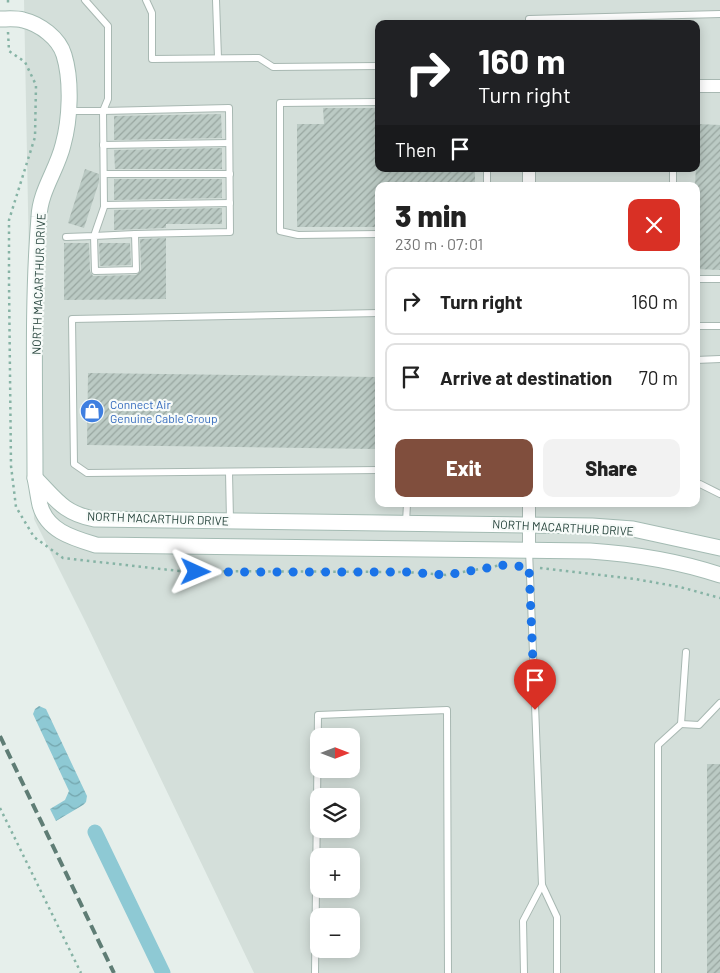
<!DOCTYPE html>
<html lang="en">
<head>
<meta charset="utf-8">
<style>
	body { margin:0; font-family:Barlow,sans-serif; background:#f2f2f2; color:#222; height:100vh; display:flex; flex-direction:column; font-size:19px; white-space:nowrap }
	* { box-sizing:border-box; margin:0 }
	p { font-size:16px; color:#767676 }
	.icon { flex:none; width:28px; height:28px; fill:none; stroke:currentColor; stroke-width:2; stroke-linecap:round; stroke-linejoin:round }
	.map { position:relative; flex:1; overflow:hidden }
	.details { position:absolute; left:375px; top:182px; width:325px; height:325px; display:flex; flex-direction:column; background:#fff; border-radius:10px; box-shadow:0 2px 12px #0003 }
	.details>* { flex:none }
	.guide { position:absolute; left:375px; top:20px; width:325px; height:152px; border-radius:10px; box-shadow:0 2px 12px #0003; background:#202124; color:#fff; overflow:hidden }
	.needle { width:32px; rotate:90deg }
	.fabs { position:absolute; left:310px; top:728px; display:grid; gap:10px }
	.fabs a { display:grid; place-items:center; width:50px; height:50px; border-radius:10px; background:#fff; box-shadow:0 2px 12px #0003; font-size:25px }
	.pin { position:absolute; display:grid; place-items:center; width:42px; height:42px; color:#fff; margin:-51px -21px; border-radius:50% 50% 50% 0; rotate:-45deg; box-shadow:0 0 5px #0007 }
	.pin .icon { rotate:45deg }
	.me { position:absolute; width:55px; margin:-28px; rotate:91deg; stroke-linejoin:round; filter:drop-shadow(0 0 4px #0008) }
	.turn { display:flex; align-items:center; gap:18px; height:105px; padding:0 20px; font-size:22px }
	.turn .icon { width:65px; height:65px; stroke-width:2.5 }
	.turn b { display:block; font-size:35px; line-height:42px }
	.then { display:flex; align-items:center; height:48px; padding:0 20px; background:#0003; gap:10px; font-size:19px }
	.round { display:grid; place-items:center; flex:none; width:52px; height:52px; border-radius:10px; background:#f2f2f2 }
	.head { display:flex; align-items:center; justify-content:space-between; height:85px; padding:0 20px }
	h1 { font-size:30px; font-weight:800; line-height:38px }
	.button { display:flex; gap:10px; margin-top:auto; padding:10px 20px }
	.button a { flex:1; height:58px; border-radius:10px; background:#804e3d; color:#fff; font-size:20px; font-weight:800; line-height:58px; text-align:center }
	.button a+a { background:#f2f2f2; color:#222 }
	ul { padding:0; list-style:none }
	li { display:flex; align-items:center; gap:15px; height:68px; margin:0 10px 8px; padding:0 10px; border:2px solid #e0e0e0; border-radius:10px }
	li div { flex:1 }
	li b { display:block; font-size:19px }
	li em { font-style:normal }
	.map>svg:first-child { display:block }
	.built { fill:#d4dfda; fill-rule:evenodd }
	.water { fill:url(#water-waves) }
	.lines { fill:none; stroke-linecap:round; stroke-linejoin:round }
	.canal { stroke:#8ec9d4; stroke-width:15 }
	.building { fill:url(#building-hatch) }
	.lane-casing { stroke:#a8b8b2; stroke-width:8 }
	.street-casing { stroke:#a8b8b2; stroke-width:14 }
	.secondary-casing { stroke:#a4bbb3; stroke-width:17 }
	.path { stroke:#86b3a5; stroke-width:2.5; stroke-dasharray:2.5 4; stroke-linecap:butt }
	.lane { stroke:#fff; stroke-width:6 }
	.street { stroke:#fff; stroke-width:12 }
	.secondary { stroke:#fff; stroke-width:15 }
	.rail { stroke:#5f7d75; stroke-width:4; stroke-dasharray:10 5; stroke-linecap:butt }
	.route { stroke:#1a73e8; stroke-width:9; stroke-dasharray:0 16.2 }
	.labels { text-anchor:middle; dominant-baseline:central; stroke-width:4.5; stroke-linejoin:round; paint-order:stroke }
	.street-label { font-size:12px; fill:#24423a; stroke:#f7fbf9 }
	.shop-label { font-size:12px; fill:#366cbe; stroke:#f7fbf9; text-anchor:start }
</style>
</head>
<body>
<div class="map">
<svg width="720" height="973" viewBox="0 0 720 973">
	<defs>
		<pattern id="water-waves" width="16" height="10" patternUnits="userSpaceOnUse" patternTransform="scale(1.25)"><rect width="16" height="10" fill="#8ec9d4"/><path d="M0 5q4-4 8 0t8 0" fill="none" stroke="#74a5ad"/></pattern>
		<pattern id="building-hatch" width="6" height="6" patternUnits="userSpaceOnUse" patternTransform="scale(1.25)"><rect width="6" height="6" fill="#bbcac4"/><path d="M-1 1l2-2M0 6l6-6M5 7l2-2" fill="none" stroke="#98a6a0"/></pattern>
	</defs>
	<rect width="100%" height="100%" fill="#e6efeb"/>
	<path class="built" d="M24,0H720V973H254L86,623L34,519ZM379,24H696V169H379ZM379,186H696V504H379ZM319,736H351V769H319ZM319,796H351V829H319ZM319,856H351V889H319ZM319,916H351V949H319Z"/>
	<path class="water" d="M39,706L46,709L87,796L86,802L83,805L56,821L50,809L65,800L69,791L33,714L35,709Z"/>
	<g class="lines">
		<path class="canal" d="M95,832L163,973"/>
	</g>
	<g class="building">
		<path d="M323,108H375V124H379V169H475V186H379V227H297V124H324Z"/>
		<path d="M221,114L222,138L114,140V116Z"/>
		<path d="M698,124L720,125V270L696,269V186H695Z"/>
		<path d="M222,148V169H115L114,150Z"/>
		<path d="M85,169L99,174V182L84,228L68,223Z"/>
		<path d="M114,179H222V198L114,200Z"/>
		<path d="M222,208V224H166V228L114,230V210Z"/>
		<path d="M166,238V299L64,300V243H89L90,271L93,276L136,275L141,270L140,239Z"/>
		<path d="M99,243H130L131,265L100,266Z"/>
		<path d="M88,373L376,377L375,449L87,445Z"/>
		<rect x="707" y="764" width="13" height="209"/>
	</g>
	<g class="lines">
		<g class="lane-casing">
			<g id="lane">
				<path d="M85,0L108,26V99L103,111L229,108L230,232L135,234"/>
				<path d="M146,0L152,13V59L259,58L273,67L379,66"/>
				<path d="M216,0L218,58"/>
				<path d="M529,24V19L720,14"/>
				<path d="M379,102L280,103V231L298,235L379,234"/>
				<path d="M103,145L229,143"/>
				<path d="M487,169V186"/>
				<path d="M673,169V186"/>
				<path d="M104,174H230"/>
				<path d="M104,205L230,203"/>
				<path d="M135,234L136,270L95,271L94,236Z"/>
				<path d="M66,237L94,236L104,207L103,111H69"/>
				<path d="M696,279H720"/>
				<path d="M379,313L72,319L74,464L87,473L379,470"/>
				<path d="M696,326H720"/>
				<path d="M696,360L720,359"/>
				<path d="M229,472L230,520"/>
				<path d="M696,484H700L720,494"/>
				<path d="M406,522L407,504"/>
				<path d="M529,550L542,885L557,917V973"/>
				<path d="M681,724L699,725L720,703"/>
				<path d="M315,973L318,715L447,710L448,973"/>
				<path d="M524,973L523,921L542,885"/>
				<path d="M658,973V745L681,724L686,652"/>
			</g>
		</g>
		<g class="street-casing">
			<g id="street">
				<path d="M696,86H720"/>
				<path d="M529,169V186"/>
				<path d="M529,504V550"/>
			</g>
		</g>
		<g class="secondary-casing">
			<g id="secondary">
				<path d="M0,19C7,19 16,18 23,20C40,24 59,38 64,55C72,81 70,120 63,145C57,170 40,191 39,217C32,303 35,391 35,478C37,487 38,496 40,505C47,531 73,538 96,545L590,551C634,554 678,561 720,575"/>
				<path d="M35,478C56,499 63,513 94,519L592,526L633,529L720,548"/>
			</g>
		</g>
		<g class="path">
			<path d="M8,0V6"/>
			<path d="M8,32L9,51L25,62L36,85L35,137L9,220V282L11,466L16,507L34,537L63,558L179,571L406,572L446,575L502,565"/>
			<path d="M540,568L635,579L680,587L720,598"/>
			<path d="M0,808L81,973"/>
		</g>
		<use href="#lane" class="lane"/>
		<use href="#street" class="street"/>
		<use href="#secondary" class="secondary"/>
		<path class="rail" d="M0,736L114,973"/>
	</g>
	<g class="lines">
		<path class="route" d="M196,572H406L446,575L504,565L529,567L535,710"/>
	</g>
	<defs>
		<g id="shop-disc" transform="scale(1.25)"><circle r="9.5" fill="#3f7fe0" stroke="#f7fbf9"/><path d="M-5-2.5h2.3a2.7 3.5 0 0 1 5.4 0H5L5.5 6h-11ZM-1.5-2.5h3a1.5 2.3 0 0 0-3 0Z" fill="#fff"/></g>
	</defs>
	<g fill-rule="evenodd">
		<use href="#shop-disc" x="92" y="411"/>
	</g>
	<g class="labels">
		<g class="street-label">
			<text transform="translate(38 284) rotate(-88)">NORTH MACARTHUR DRIVE</text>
			<text transform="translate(158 518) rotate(2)">NORTH MACARTHUR DRIVE</text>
			<text transform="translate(563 527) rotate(3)">NORTH MACARTHUR DRIVE</text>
		</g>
		<g class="shop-label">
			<text x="110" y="404">Connect Air<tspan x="110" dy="14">Genuine Cable Group</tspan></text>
		</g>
	</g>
</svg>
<div class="fabs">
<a><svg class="needle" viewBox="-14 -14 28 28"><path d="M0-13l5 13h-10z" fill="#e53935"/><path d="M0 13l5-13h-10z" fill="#767676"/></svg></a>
<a><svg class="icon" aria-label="layers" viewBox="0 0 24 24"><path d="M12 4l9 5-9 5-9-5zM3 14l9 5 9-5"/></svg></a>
<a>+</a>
<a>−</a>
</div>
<div class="pin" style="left:535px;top:710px;background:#d93025"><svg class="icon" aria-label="arrive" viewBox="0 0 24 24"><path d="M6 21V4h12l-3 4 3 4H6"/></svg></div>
<svg class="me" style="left:196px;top:572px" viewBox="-20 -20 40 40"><path d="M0-17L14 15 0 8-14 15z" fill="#1a73e8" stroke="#fff" stroke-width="4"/></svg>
<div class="guide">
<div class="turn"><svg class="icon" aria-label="right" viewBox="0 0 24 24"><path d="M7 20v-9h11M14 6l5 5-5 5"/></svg><div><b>160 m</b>Turn right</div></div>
<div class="then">Then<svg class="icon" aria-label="arrive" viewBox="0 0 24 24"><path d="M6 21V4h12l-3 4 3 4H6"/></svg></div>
</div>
<section class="details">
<div class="head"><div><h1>3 min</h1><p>230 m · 07:01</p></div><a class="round" style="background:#d93025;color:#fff"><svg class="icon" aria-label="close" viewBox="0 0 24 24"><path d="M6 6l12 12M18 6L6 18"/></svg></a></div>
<ul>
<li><svg class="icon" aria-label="right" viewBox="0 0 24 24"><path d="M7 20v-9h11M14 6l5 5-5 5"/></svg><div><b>Turn right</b></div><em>160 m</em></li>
<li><svg class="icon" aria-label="arrive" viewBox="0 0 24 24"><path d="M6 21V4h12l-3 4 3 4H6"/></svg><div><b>Arrive at destination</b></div><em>70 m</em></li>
</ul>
<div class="button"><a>Exit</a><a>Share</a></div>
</section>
</div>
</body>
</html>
